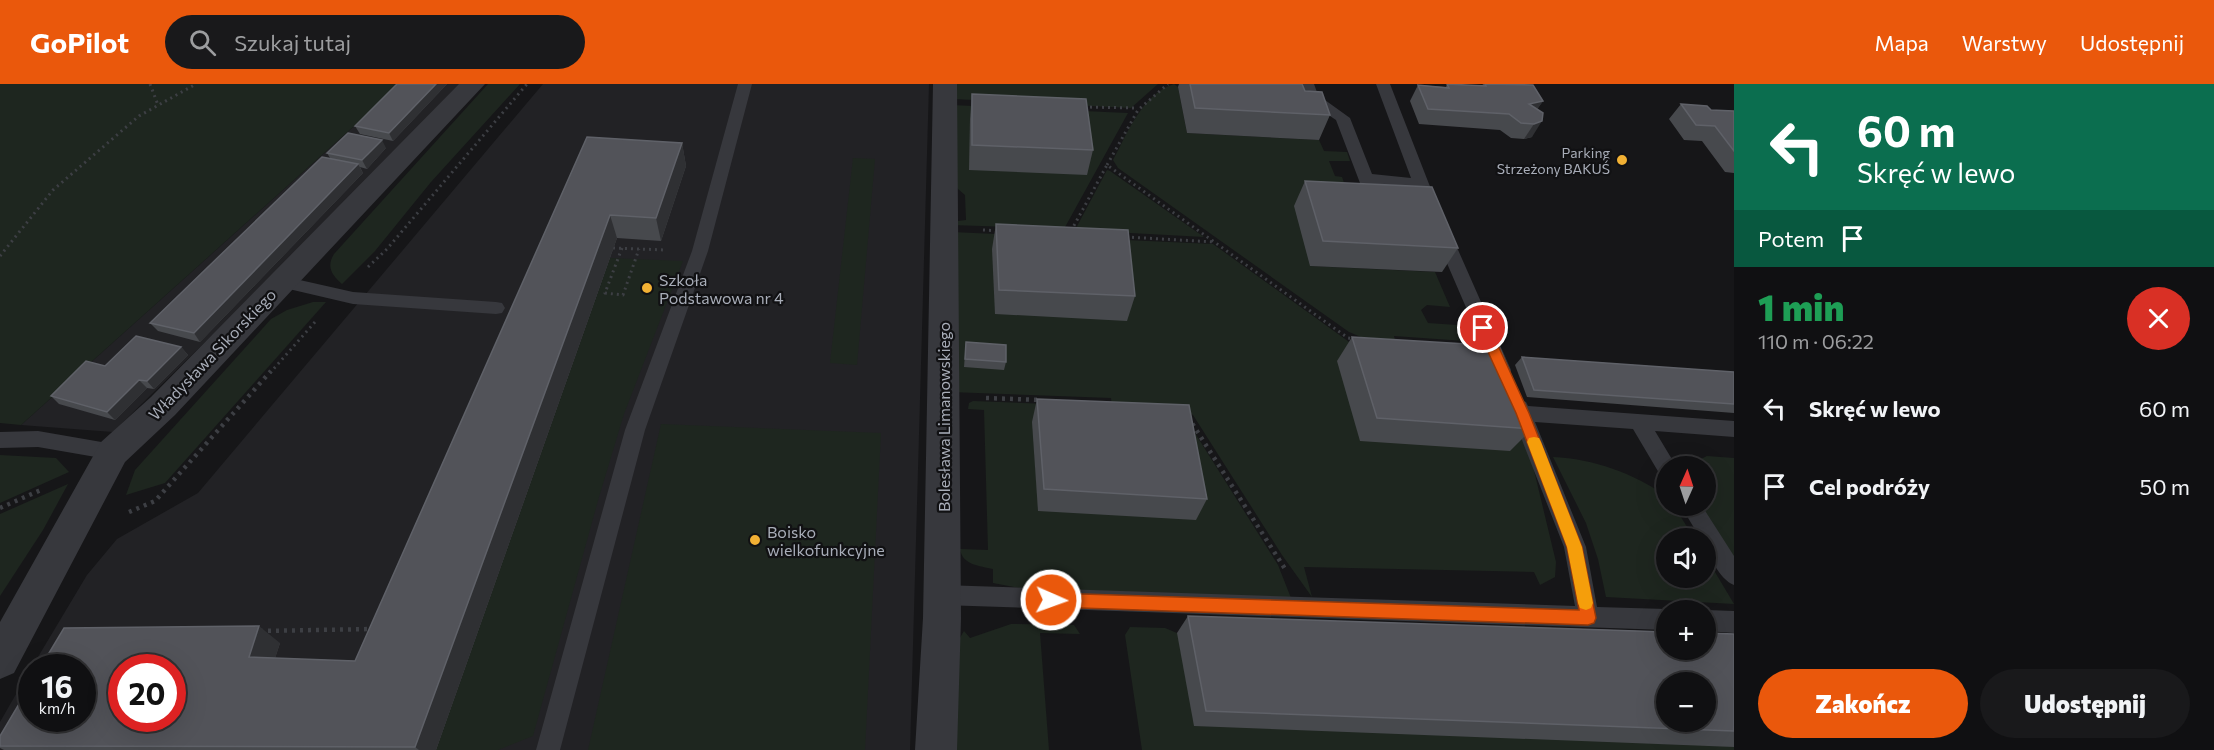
<!DOCTYPE html>
<html lang="pl">
<head>
<meta charset="utf-8">
<style>
	body { margin:0; font-family:Commissioner,sans-serif; background:#19191b; color:#f1f3f6; height:100vh; display:flex; flex-direction:column; font-size:22px; white-space:nowrap }
	* { box-sizing:border-box; margin:0 }
	p { font-size:20px; color:#9c9d9f }
	.icon { flex:none; width:33px; height:33px; fill:none; stroke:currentColor; stroke-width:2; stroke-linecap:round; stroke-linejoin:round }
	.map { position:relative; flex:1; overflow:hidden }
	.details { display:flex; flex-direction:column; background:#101012; width:480px }
	.details>* { flex:none }
	.guide { background:#0b6e4f; color:#fff; overflow:hidden }
	.needle { width:39px; rotate:3deg }
	.fabs { position:absolute; left:1656px; top:372px; display:grid; gap:12px }
	.fabs a { display:grid; place-items:center; width:60px; height:60px; border-radius:50%; background:#101012; box-shadow:0 6px 24px #0002,0 0 0 2px #303032; font-size:30px }
	.speed { position:absolute; left:18px; top:570px; display:flex; gap:12px; font-size:30px; font-weight:700; text-align:center }
	.speed>* { display:grid; place-content:center; width:78px; height:78px; border-radius:50%; background:#101012; box-shadow:0 6px 24px #0002,0 0 0 2px #303032; line-height:1 }
	.speed small { font-size:15px; font-weight:400 }
	.speed .limit { border:9px solid #d22; background:#fff; color:#111 }
	.pin { position:absolute; display:grid; place-items:center; width:51px; height:51px; color:#fff; margin:-26px; border:3px solid #fff; border-radius:50%; box-shadow:0 2px 6px #0007 }
	.me { position:absolute; width:66px; margin:-33px; rotate:92deg; stroke-linejoin:round; filter:drop-shadow(0 0 4px #0008) }
	.turn { display:flex; align-items:center; gap:21px; height:126px; padding:0 24px; font-size:27px }
	.turn .icon { width:78px; height:78px; stroke-width:2.5 }
	.turn b { display:block; font-size:42px; line-height:51px }
	.then { display:flex; align-items:center; height:57px; padding:0 24px; background:#0003; gap:12px; font-size:22px }
	.round { display:grid; place-items:center; flex:none; width:63px; height:63px; border-radius:32px; background:#19191b }
	.summary { display:flex; align-items:center; justify-content:space-between; height:102px; padding:0 24px }
	h1 { font-size:36px; font-weight:800; line-height:45px; color:#1e9e55 }
	.cta { display:flex; gap:12px; margin-top:auto; padding:12px 24px }
	.cta a { flex:1; height:69px; border-radius:36px; background:#ea580c; color:#fff; font-size:24px; font-weight:800; line-height:69px; text-align:center }
	.cta a+a { background:#19191b; color:#f1f3f6 }
	ul { padding:0; list-style:none }
	li { display:flex; align-items:center; gap:18px; height:78px; padding:0 24px }
	li div { flex:1 }
	li b { display:block; font-size:22px }
	li em { font-style:normal }
	header { display:flex; align-items:center; gap:36px; box-sizing:border-box; height:84px; padding:0 30px; background:#ea580c; color:#fff }
	header strong { font-size:28px }
	nav { display:flex; gap:33px; margin-inline-start:auto; font-size:21px }
	.search { width:420px; height:54px; background:#19191b; display:flex; align-items:center; gap:15px; box-sizing:border-box; padding:0 21px; border-radius:33px; color:#9c9d9f; font-size:22px }
	main { display:flex; flex:1; min-height:0 }
	.map>svg:first-child { display:block }
	.built { fill:#222225; fill-rule:evenodd }
	.green { fill:#1e261f }
	.lines { fill:none; stroke-linecap:round; stroke-linejoin:round }
	.path-far1 { stroke:#3d3f44; stroke-width:3; stroke-dasharray:2 4; stroke-linecap:butt }
	.path { stroke:#3d3f44; stroke-width:4.5; stroke-dasharray:3 5; stroke-linecap:butt }
	.lane { fill:#37383d; fill-rule:evenodd }
	.street { fill:#37383d; fill-rule:evenodd }
	.wall { fill:#47494d }
	.shaded-wall { fill:#2f3033 }
	.building { fill:#525359; stroke:#5f6168; stroke-width:1.5; fill-rule:evenodd }
	.route { fill:#ea580c; stroke:#983908; stroke-width:1.5 }
	.slow { fill:#f59e0b }
	.poi-dot { fill:#f2b134; stroke:#111113; stroke-width:2 }
	.labels { text-anchor:middle; dominant-baseline:central; stroke-width:4.5; stroke-linejoin:round; paint-order:stroke }
	.far-poi-label { font-size:14px; fill:#a8adb8; stroke:#111113; text-anchor:end }
	.poi-label { font-size:16px; fill:#a8adb8; stroke:#111113; text-anchor:start }
	.street-label { font-size:16px; fill:#a8adb8; stroke:#111113 }
</style>
</head>
<body>
<header>
<strong>GoPilot</strong>
<div class="search"><svg class="icon" aria-label="search" viewBox="0 0 24 24"><circle cx="10" cy="10" r="6"/><path d="M15 15l6 6"/></svg>Szukaj tutaj</div>
<nav><a>Mapa</a><a>Warstwy</a><a>Udostępnij</a></nav>
</header>
<main>
<div class="map">
<svg width="1734" height="666" viewBox="0 0 1734 666">
	<rect width="100%" height="100%" fill="#161618"/>
	<g class="built">
		<path d="M401,0H469L113,348L21,341Z"/>
		<path d="M543,0H929L910,666H0V638L31,584L32,634H82V584L32,583L87,491L117,455L198,409ZM122,584H172V634H122Z"/>
	</g>
	<g class="green">
		<path d="M0,0H401L21,341L0,339Z"/>
		<path d="M488,0H520L431,98L375,167L342,200C332,191 326,183 334,170Z"/>
		<path d="M956,0H1158L1131,24L954,15Z"/>
		<path d="M1174,0L1178,3L1187,49L1319,56L1324,67L1347,68L1350,77H1329L1335,92L1342,93L1353,124L1310,182L1435,188L1450,223L1427,221L1421,226L1428,239L1457,241L1465,257L1394,252L1395,256L1361,253L1349,248L1118,84L1113,76C1127,50 1142,10 1174,0Z"/>
		<path d="M951,21L1128,29L1064,145L951,141L950,138L966,136L965,111L951,99Z"/>
		<path d="M853,74L875,75L857,281L830,279Z"/>
		<path d="M1107,86L1110,87L1204,153L1075,146Z"/>
		<path d="M952,148L1213,160L1352,260L1493,288L1532,378L1556,478L1555,493L1540,501L1534,488L1304,483L1312,513L1282,471L1193,331L1184,327L1112,323L1111,314L950,308Z"/>
		<path d="M610,174L683,177L624,330L599,413L533,652L498,666H436Z"/>
		<path d="M313,218H326L165,399L126,411L135,386L271,235L287,226Z"/>
		<path d="M973,317L1100,322L1188,338L1278,481L1291,514L1019,504L993,499V485C980,482 962,481 960,465L988,466L984,326L968,325L969,319Z"/>
		<path d="M661,340L881,349L865,666H588Z"/>
		<path d="M0,371L56,374L69,388L0,419Z"/>
		<path d="M1707,372L1734,374V479L1701,422H1706V382H1687Z"/>
		<path d="M1553,373C1594,375 1633,389 1666,412V422H1674L1694,454H1666V494H1706V473L1734,520L1606,513L1598,475L1586,439Z"/>
		<path d="M68,400L43,446L0,512V430Z"/>
		<path d="M1011,540L1074,541L1080,550L1040,549L1049,666H948L958,557L964,547L970,554Z"/>
		<path d="M1130,543L1165,544L1177,549L1734,663V666H1142L1125,551Z"/>
	</g>
	<g class="lines">
		<g class="path-far1">
			<path d="M150,0L158,21"/>
			<path d="M1084,23L1136,24"/>
			<path d="M1107,81L1138,26L1168,0"/>
			<path d="M983,146L1000,147"/>
			<path d="M1071,147L1107,81L1348,254L1356,255"/>
			<path d="M1126,153L1215,158"/>
			<path d="M613,164L666,166"/>
			<path d="M622,164L605,209L623,211L639,165"/>
			<path d="M0,172L53,106L139,32L196,0"/>
			<path d="M368,183L387,165L527,0"/>
			<path d="M270,289L315,238"/>
		</g>
		<g class="path">
			<path d="M986,314L1041,316"/>
			<path d="M1188,333L1287,488"/>
			<path d="M0,424L43,405"/>
			<path d="M129,428L155,417L271,287"/>
			<path d="M260,547L373,545"/>
		</g>
		<g class="lane">
			<path d="M738,0H752L708,167L645,346L560,666H536L625,346L692,167Z"/>
			<path d="M1300,0H1314L1318,11L1350,34L1372,90L1411,94L1376,0H1390L1429,100L1511,286L1509,291L1502,293L1495,291L1493,286L1415,105L1360,99L1336,36L1306,16Z"/>
			<path d="M282,192L353,208L496,218L502,219L505,224L502,229L496,230L353,220L276,202L273,198L276,194Z"/>
			<path d="M1519,315L1526,318L1528,322L1734,337V353L1655,347L1676,382H1666V391L1659,389L1633,345L1535,338L1586,463L1597,523L1666,525L1669,526H1666V546L942,521L934,518L931,511L934,504L942,501L1575,522L1564,463L1509,323L1512,318Z"/>
			<path d="M38,347L113,360L120,362L123,368L120,374L113,376L38,363L0,364V348Z"/>
			<path d="M1681,422H1702L1734,472V501C1720,496 1706,469 1706,454H1700Z"/>
			<path d="M1706,526L1734,527V549L1706,547Z"/>
		</g>
		<g class="street">
			<path d="M459,0H485L175,331L125,378L14,589L0,595V538L101,358L151,313Z"/>
			<path d="M933,0H957L961,534L957,666H915L923,534Z"/>
		</g>
	</g>
	<g class="wall">
		<path d="M397,0H447L393,57L360,50L355,42Z"/>
		<path d="M1179,0H1302L1305,7L1330,31L1319,56L1187,49L1178,3Z"/>
		<path d="M1447,0L1482,2L1483,0H1521L1543,17L1537,25L1532,53L1524,55L1511,54L1500,46L1419,40L1410,17L1418,1L1446,3Z"/>
		<path d="M972,10L1093,66L1087,91L969,86L970,35Z"/>
		<path d="M1681,20L1711,26L1734,27V89L1725,88L1702,57L1684,56L1669,35Z"/>
		<path d="M587,53L682,59L686,82L661,157L617,154L436,666H4L0,664V652L280,559L275,574L355,577Z"/>
		<path d="M386,64L367,85L360,83L363,89L200,258L158,247L150,239L330,74L327,69Z"/>
		<path d="M1305,97L1458,164L1442,188L1310,182L1294,122Z"/>
		<path d="M996,140L1135,212L1127,237L995,230L992,165Z"/>
		<path d="M1352,253L1532,345L1510,367L1360,357L1337,277Z"/>
		<path d="M966,258L1006,278L1004,286L964,283Z"/>
		<path d="M181,263L188,271L154,305L147,304L115,336L59,320L51,312L105,282Z"/>
		<path d="M1522,273L1734,288V329L1527,313L1515,281Z"/>
		<path d="M1037,315L1207,415L1196,436L1038,427L1032,338Z"/>
		<path d="M1188,532L1734,550V663L1194,642L1177,549Z"/>
	</g>
	<g class="shaded-wall">
		<path d="M436,0H447L393,57L389,49Z"/>
		<path d="M1543,17L1532,33L1529,20Z"/>
		<path d="M1542,37L1532,53L1524,55L1534,40Z"/>
		<path d="M382,56L386,64L367,85L362,76Z"/>
		<path d="M682,59L686,82L661,157L656,134Z"/>
		<path d="M358,80L363,89L200,258L194,249Z"/>
		<path d="M610,131L617,154L436,666H419L415,663Z"/>
		<path d="M181,263L188,271L154,305L147,297Z"/>
		<path d="M139,296L147,304L115,336L107,328Z"/>
		<path d="M259,542L280,559L270,590L249,573Z"/>
	</g>
	<g class="building">
		<path d="M397,0H436L389,49L355,42Z"/>
		<path d="M1190,0H1302L1305,7L1322,8L1330,31L1195,24Z"/>
		<path d="M1447,0L1486,2L1485,0L1533,1L1543,17L1529,20L1543,29L1542,37L1534,40L1521,39L1509,30L1428,25L1418,1L1449,4Z"/>
		<path d="M972,10L1086,15L1093,66L972,61Z"/>
		<path d="M1681,20L1707,22L1711,26L1734,27V67L1715,42L1696,41Z"/>
		<path d="M348,49L382,56L362,76L327,69Z"/>
		<path d="M587,53L682,59L656,134L610,131L415,663L0,662V652L32,598V634H82V584H40L64,544L259,542L249,573L355,577ZM122,584H172V634H122Z"/>
		<path d="M322,73L358,80L194,249L150,239Z"/>
		<path d="M1305,97L1432,103L1458,164L1323,157Z"/>
		<path d="M996,140L1128,146L1135,212L999,206Z"/>
		<path d="M136,252L181,263L147,297L139,296L107,328L51,312L86,277L105,282Z"/>
		<path d="M1352,253L1499,262L1532,345L1377,334Z"/>
		<path d="M966,258L1006,261V278L965,275Z"/>
		<path d="M1522,273L1734,288V320L1534,306Z"/>
		<path d="M1037,315L1189,321L1207,415L1044,405Z"/>
		<path d="M1188,532L1666,548V566H1706V549L1734,550V647L1206,627ZM1666,598H1706V638H1666Z"/>
	</g>
	<path class="route" d="M1483,239L1490,244L1529,329L1582,463L1596,534L1594,539L1588,541L1051,523L1045,521L1043,516L1045,511L1051,509L1579,526L1567,463L1516,329L1477,244Z"/>
	<path class="slow" d="M1534,353L1539,354L1541,358L1582,463L1593,519L1591,524L1586,526L1580,524L1578,519L1567,463L1527,358L1529,354Z"/>
	<g class="poi-dot">
		<circle cx="1622" cy="76" r="6"/>
		<circle cx="647" cy="204" r="6"/>
		<circle cx="755" cy="456" r="6"/>
	</g>
	<g class="labels">
		<g class="far-poi-label">
			<text x="1610" y="68">Parking<tspan x="1610" dy="16">Strzeżony BAKUŚ</tspan></text>
		</g>
		<g class="poi-label">
			<text x="659" y="195">Szkoła<tspan x="659" dy="18">Podstawowa nr 4</tspan></text>
			<text x="767" y="447">Boisko<tspan x="767" dy="18">wielkofunkcyjne</tspan></text>
		</g>
		<g class="street-label">
			<text transform="translate(212 270) rotate(-46)">Władysława Sikorskiego</text>
			<text transform="translate(943 333) rotate(-90)">Bolesława Limanowskiego</text>
		</g>
	</g>
</svg>
<div class="fabs">
<a><svg class="needle" viewBox="-14 -14 28 28"><path d="M0-13l5 13h-10z" fill="#e53935"/><path d="M0 13l5-13h-10z" fill="#9c9d9f"/></svg></a>
<a><svg class="icon" aria-label="sound" viewBox="0 0 24 24"><path d="M4 9h4l5-4v14l-5-4H4zM17 9q2 3 0 6"/></svg></a>
<a>+</a>
<a>−</a>
</div>
<div class="speed"><div>16<small>km/h</small></div><div class="limit">20</div></div>
<div class="pin" style="left:1483px;top:244px;background:#d93025"><svg class="icon" aria-label="arrive" viewBox="0 0 24 24"><path d="M6 21V4h12l-3 4 3 4H6"/></svg></div>
<svg class="me" style="left:1051px;top:516px" viewBox="-20 -20 40 40"><circle r="17" fill="#ea580c" stroke="#fff" stroke-width="3"/><path d="M0-11L8 9 0 5-8 9z" fill="#fff"/></svg>
</div>
<section class="details">
<div class="guide">
<div class="turn"><svg class="icon" aria-label="left" viewBox="0 0 24 24"><path d="M17 20v-9H6M10 6l-5 5 5 5"/></svg><div><b>60 m</b>Skręć w lewo</div></div>
<div class="then">Potem<svg class="icon" aria-label="arrive" viewBox="0 0 24 24"><path d="M6 21V4h12l-3 4 3 4H6"/></svg></div>
</div>
<div class="summary"><div><h1>1 min</h1><p>110 m · 06:22</p></div><a class="round" style="background:#d93025;color:#fff"><svg class="icon" aria-label="close" viewBox="0 0 24 24"><path d="M6 6l12 12M18 6L6 18"/></svg></a></div>
<ul>
<li><svg class="icon" aria-label="left" viewBox="0 0 24 24"><path d="M17 20v-9H6M10 6l-5 5 5 5"/></svg><div><b>Skręć w lewo</b></div><em>60 m</em></li>
<li><svg class="icon" aria-label="arrive" viewBox="0 0 24 24"><path d="M6 21V4h12l-3 4 3 4H6"/></svg><div><b>Cel podróży</b></div><em>50 m</em></li>
</ul>
<div class="cta"><a>Zakończ</a><a>Udostępnij</a></div>
</section>
</main>
</body>
</html>
